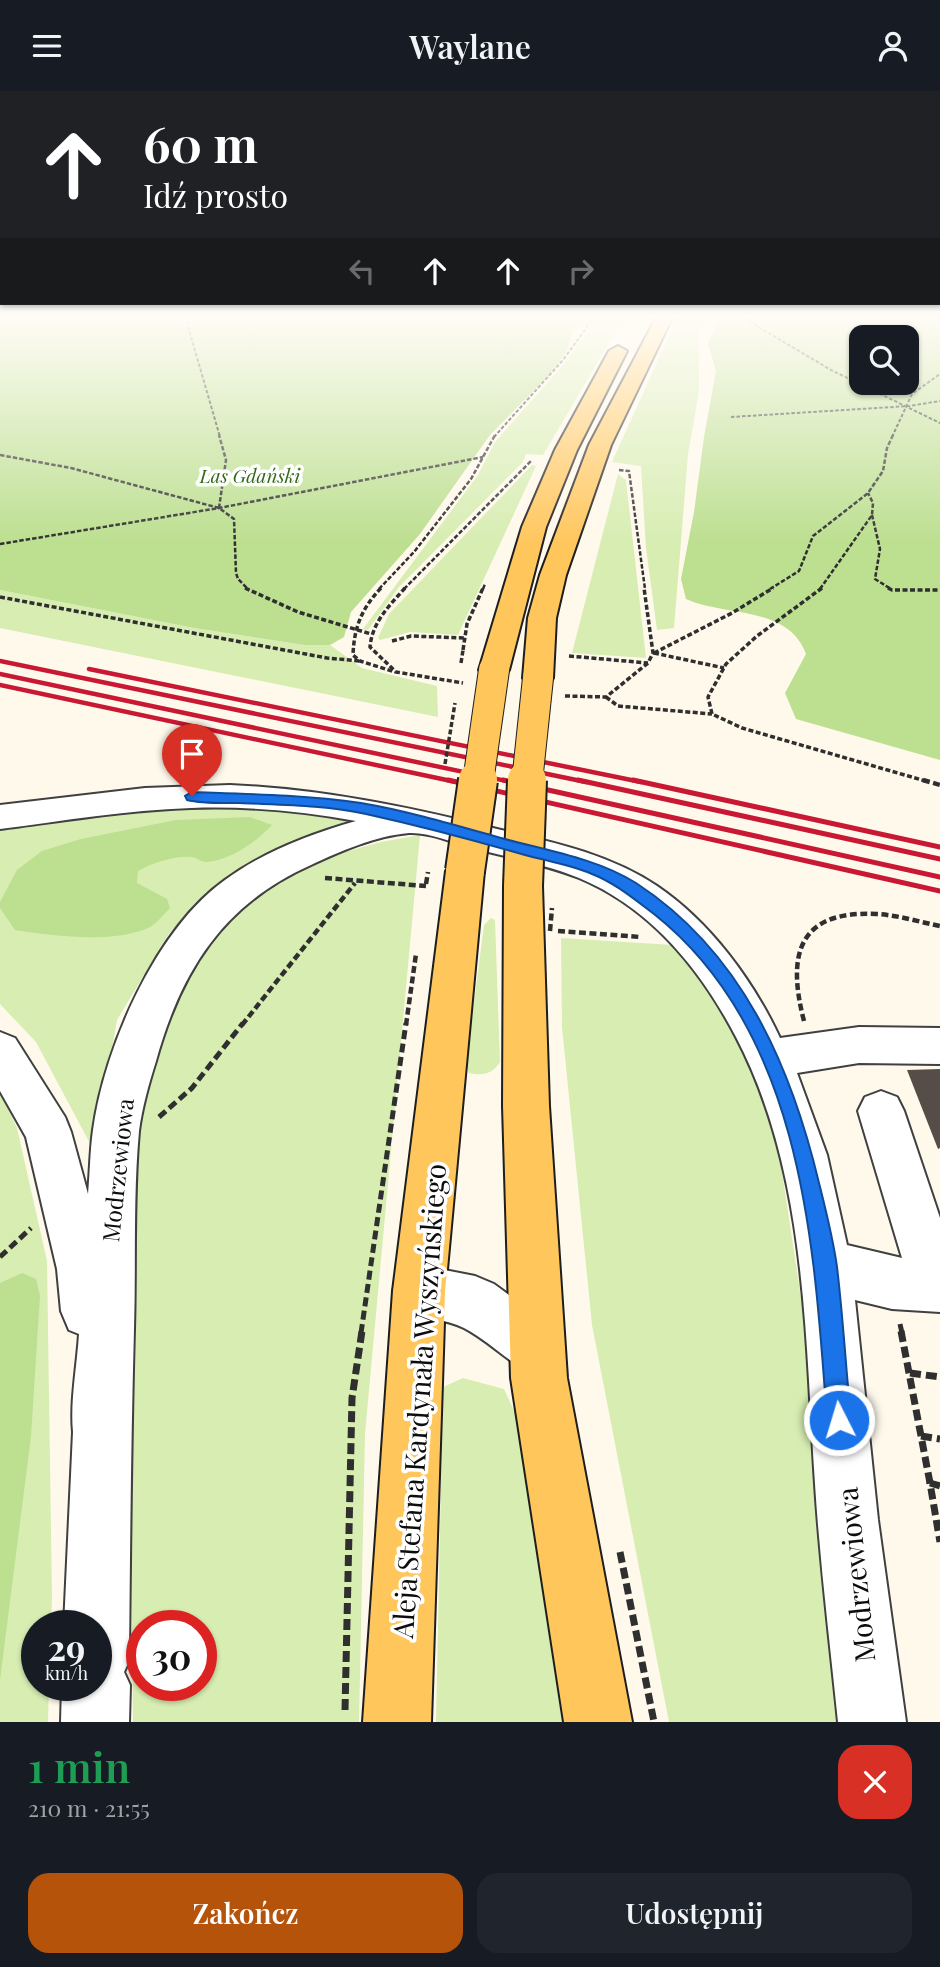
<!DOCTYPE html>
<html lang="pl">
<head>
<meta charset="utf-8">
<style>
	body { margin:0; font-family:"Playfair Display",serif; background:#20242c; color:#f1f3f6; height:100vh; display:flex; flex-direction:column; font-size:26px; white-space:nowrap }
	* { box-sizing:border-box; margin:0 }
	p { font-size:23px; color:#9ea1a6 }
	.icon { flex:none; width:38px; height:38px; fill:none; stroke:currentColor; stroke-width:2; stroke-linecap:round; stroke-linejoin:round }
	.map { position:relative; height:1631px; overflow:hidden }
	.side { display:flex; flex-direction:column; background:#171b24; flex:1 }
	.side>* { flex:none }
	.hud { position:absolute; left:0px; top:0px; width:942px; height:214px; box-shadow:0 2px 5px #0004; background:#202124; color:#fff; overflow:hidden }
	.buttons { position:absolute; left:849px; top:234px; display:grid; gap:14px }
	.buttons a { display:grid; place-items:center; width:70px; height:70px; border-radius:14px; background:#171b24; box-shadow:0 2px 5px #0004; font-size:35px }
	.speed { position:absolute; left:21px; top:1519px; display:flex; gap:14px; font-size:35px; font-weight:700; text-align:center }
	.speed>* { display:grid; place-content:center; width:91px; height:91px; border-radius:50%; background:#171b24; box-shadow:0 2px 5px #0004; line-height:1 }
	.speed small { font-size:18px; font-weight:400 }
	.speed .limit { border:10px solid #d22; background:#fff; color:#111 }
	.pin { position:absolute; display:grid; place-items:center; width:60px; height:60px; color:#fff; margin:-72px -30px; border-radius:50% 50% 50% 0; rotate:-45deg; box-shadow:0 0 7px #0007 }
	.pin .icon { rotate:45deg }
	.me { position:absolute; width:77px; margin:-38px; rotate:355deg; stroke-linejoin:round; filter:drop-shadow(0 0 5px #0008) }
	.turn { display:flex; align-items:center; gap:24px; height:147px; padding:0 28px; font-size:32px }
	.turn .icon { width:91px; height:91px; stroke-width:2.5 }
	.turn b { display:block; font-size:49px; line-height:60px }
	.lanes { display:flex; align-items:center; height:66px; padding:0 28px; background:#0003; justify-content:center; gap:35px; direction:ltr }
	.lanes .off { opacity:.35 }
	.round { display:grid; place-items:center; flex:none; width:74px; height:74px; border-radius:21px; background:#20242c }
	.head { display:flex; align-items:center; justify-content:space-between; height:119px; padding:0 28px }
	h1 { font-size:42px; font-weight:600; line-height:52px; color:#1e9e55 }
	.primary-button { display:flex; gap:14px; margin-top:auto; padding:14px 28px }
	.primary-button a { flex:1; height:80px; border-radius:21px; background:#b45309; color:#fff; font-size:28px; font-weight:600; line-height:80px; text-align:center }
	.primary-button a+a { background:#20242c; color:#f1f3f6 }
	header { display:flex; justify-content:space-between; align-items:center; height:91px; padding:0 28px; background:#171b24; font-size:32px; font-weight:600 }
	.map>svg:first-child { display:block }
	.green { fill:#d7edb2; fill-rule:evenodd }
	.forest { fill:#bcdf90; fill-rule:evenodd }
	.building { fill:#564c48 }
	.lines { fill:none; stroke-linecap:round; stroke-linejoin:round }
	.minor-casing { stroke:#404040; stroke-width:4 }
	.major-casing { stroke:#1e1e1e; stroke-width:4 }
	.path-far5 { stroke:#2f2f2f; stroke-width:2; stroke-dasharray:3.5 2; stroke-linecap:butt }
	.path-far4 { stroke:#2f2f2f; stroke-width:2.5; stroke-dasharray:4.5 2; stroke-linecap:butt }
	.path-far3 { stroke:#2f2f2f; stroke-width:3.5; stroke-dasharray:5 2.5; stroke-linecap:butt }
	.path-far2 { stroke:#2f2f2f; stroke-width:4.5; stroke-dasharray:7 3.5; stroke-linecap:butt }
	.path-far1 { stroke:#2f2f2f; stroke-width:5; stroke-dasharray:9 4.5; stroke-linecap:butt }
	.path { stroke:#2f2f2f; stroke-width:7; stroke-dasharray:11 5; stroke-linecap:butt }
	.minor { fill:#fff; fill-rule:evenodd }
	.major { fill:#ffc65c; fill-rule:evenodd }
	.rail-far1 { stroke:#c91834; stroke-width:4.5 }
	.rail { stroke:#c91834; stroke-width:5 }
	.major-bridge-far1-casing { stroke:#1e1e1e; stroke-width:32; stroke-linecap:butt }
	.major-bridge-casing { stroke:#1e1e1e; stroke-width:42; stroke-linecap:butt }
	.path-bridge-far1 { stroke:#2f2f2f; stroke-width:3.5; stroke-dasharray:5 2.5; stroke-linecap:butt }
	.path-bridge { stroke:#2f2f2f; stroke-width:4.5; stroke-dasharray:7 3.5; stroke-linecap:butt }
	.major-bridge-far1 { stroke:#ffc65c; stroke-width:30 }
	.major-bridge { stroke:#ffc65c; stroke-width:38 }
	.route { fill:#1a73e8; stroke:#114b97; stroke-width:2 }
	.labels { text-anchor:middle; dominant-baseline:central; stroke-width:7; stroke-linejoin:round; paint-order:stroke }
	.far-park-label { font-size:19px; font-style:italic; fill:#326a17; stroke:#fff }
	.street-label { font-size:23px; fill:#0d0d0d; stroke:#fff }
	.near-street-label { font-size:28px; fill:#0d0d0d; stroke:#fff }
</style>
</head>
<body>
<header><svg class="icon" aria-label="menu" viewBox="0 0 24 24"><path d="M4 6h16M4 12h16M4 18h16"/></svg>Waylane<svg class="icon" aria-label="person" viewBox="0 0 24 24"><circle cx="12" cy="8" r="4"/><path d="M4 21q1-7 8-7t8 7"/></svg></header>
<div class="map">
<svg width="940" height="1631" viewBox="0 0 940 1631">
	<rect width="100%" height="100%" fill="#fff9ec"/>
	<g class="green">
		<path d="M599,225H625L543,364L526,363L523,371L399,496L368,539L363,538L478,384L495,351L563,274Z"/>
		<path d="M678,225H706L699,239V300L688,363L674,537L657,539L646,457L641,375L612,371Z"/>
		<path d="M532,374L536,375L458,544L410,541L380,549L378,547L389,523Z"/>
		<path d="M618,383L626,389L646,567L572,562Z"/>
		<path d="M0,499L194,537L304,554H330L362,577L437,595L438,626L0,537Z"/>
		<path d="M248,717L363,731L242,778L206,803L168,844L117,929L94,1060L36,951L0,913V733L173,719Z"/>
		<path d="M420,744L365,1343L359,1631H133L130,1399L131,1031L167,905L221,827L278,789L330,765L381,751ZM142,1535H201V1594H142Z"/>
		<path d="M491,827L495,829L500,971C492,983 483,985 469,982L466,974L484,834Z"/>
		<path d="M561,847L673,854L693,878L734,936L777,1048L806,1240L846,1631H669L592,1234L562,936Z"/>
		<path d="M0,1001L17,1037L47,1170L52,1507L51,1535H37V1594H49L48,1631H0Z"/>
		<path d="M463,1287L504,1298L515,1322L562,1631H436L443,1296Z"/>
	</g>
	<g class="forest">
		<path d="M0,225H584L572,243L566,262L550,283L490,344L420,443L351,521L344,546L330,554H304L194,537L0,499Z"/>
		<path d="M719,225H940V669L796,628L785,602L806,563C788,514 725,526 686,508L681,488L694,421L704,346L716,280L708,253ZM861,247H906V292H861Z"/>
		<path d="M250,726L272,734C257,750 230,770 206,771C201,771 196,766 191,766C176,764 151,772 138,780L137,792L167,808L170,817C164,823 157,832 150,836C115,853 53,845 15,839L0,817V811L17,779L42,760L81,748L176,729Z"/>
		<path d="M22,1182L36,1188L40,1205L31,1345L0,1589V1192Z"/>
	</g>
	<path class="building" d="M940,978V1057L938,1058L907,979Z"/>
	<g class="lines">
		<g class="minor-casing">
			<g id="minor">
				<path d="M230,694C322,698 409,716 497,738C552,751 609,763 657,795C710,831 753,889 780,947L859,936L940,937V973L859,972L797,982L827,1064L847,1154L902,1167L858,1020L865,1006L881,1000L897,1006L904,1020L940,1127V1221L892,1218L855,1209L878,1429L906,1631H838C830,1552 820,1473 815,1393C805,1245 807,1081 736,946C701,879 651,817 579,787C544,773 506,766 469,756C451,751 428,741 409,742C375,745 341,760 311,774C223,813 181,880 156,970C149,992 142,1017 139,1040C133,1105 136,1173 134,1238C131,1348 130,1459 129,1570L124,1581L130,1594L129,1631H61L62,1594H96V1535H64L73,1341C70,1311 77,1275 79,1243L69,1239L61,1220L57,1178L26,1046L0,1000V941L15,947L65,1026L71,1041L88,1103C90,1082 90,1060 93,1039C104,957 156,838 225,789C263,761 310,743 356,730C302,720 246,715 191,717C127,719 63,730 0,738V714L145,697Z"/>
				<path d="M419,1174L475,1185L494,1193L557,1239L565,1258L557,1277L538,1285C510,1274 491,1251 464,1237C447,1228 420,1227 400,1219L393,1200L400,1181Z"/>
			</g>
		</g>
		<g class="major-casing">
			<g id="major">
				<path d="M657,225H673L611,354L566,484L556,527L553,587L549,593L538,596L527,593L523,587L528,527L540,484L589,354Z"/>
				<path d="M618,255L627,260L577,359L546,436L509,579L505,585L494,588L483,585L479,579L522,436L555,359L609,260Z"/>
				<path d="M465,767L478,771L484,780L445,1200L431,1631H363L393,1200L446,780L452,771Z"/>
				<path d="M523,781L536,785L542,795L549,1015L567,1287L632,1631H564L511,1287L503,1015L504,795L510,785Z"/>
			</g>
		</g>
		<g class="path-far5">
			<path d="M185,225L220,346"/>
			<path d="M740,225L831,279L940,332"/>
			<path d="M731,326L909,315L940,310"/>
			<path d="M494,346L563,269L595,225"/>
			<path d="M892,346L912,303L940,283"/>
		</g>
		<g class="path-far4">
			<path d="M0,364L71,377L219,417L234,428L236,482L238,488L248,498"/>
			<path d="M619,379L629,380L645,498"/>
			<path d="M219,417L226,369L219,344"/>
			<path d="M872,424L880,458L875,488L891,498"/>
			<path d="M0,453L219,417L483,366"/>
			<path d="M379,498L414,461L471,388L495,344"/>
			<path d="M404,498L532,369"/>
			<path d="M483,498L485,493"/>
			<path d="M770,498L799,480L813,445L868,402L883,380L887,357L893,344"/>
			<path d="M820,498L872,424L873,412L868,402"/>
		</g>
		<g class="path-far3">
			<path d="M245,497L298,521L371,543"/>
			<path d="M381,497C362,517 354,536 353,564L360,570L395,581"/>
			<path d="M405,497C390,514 372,531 370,556L396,581L463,592"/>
			<path d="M822,497L757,545L726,573L708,606L712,623L742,637L929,691"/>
			<path d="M888,497L892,499H940"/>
			<path d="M0,506L327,567L360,570"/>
			<path d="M392,550L411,545L465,547"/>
			<path d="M463,559L467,533L483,497"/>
			<path d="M654,562L732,522L773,497"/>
			<path d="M654,562L724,577"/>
			<path d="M569,565L648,572"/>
			<path d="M565,605L606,606L648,572L653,562L644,497"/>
			<path d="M606,606L618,615L712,623"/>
		</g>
		<g class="path-far2">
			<path d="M923,689L940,694"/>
			<path d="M325,787L426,795"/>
			<path d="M558,840L640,846"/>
			<path d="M804,930C787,865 797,819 876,823C898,824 919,831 940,835"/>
			<path d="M242,934L355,792"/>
			<path d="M406,934L416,863"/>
		</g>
		<g class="path-far1">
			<path d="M159,1026L192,997L243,932"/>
			<path d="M0,1166L31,1137"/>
			<path d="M900,1233L902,1242"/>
			<path d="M361,1242L406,932"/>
		</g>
		<g class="path">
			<path d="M901,1240L930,1392"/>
			<path d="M910,1282L940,1286"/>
			<path d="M921,1345L940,1348"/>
			<path d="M940,1395L930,1392L940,1451"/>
			<path d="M620,1461L654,1631"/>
			<path d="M345,1619L352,1307L362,1240"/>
		</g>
		<use href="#minor" class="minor"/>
		<use href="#major" class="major"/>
		<g class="rail-far1">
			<path d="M0,570L586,691"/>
			<path d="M89,578L641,691"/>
			<path d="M0,583L511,691"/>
			<path d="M0,594L456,691"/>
		</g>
		<g class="rail">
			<path d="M448,689L940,800"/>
			<path d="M503,689L940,786"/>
			<path d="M578,689L940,768"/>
			<path d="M633,689L940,756"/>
		</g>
		<g class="major-bridge-far1-casing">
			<g id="major-bridge-far1">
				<path d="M478,691L494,579"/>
				<path d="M527,691L538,587"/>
			</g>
		</g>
		<g class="major-bridge-casing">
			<g id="major-bridge">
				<path d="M465,780L478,689"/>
				<path d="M523,795L527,689"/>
			</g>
		</g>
		<g class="path-bridge-far1">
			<path d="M461,572L463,559"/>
			<path d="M445,673L455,612"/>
		</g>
		<g class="path-bridge">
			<path d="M426,793L428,781"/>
			<path d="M550,840L552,817"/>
		</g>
		<use href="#major-bridge-far1" class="major-bridge-far1"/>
		<use href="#major-bridge" class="major-bridge"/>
	</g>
	<linearGradient id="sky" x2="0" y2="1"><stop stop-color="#90c8f0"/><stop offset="0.5" stop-color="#fffcf6"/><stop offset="1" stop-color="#fffcf6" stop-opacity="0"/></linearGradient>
	<rect width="940" height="453" fill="url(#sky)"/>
	<path class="route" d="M192,701C248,703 305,704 361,712C408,720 455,734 501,747C545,759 596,767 636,792C742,861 791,975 819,1092C826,1120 833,1147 837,1176C843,1226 846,1278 851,1329L848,1337L839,1341L831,1337L827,1329C814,1154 804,942 654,823C634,808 615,792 592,783C571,774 547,770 525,764C473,749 420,735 366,723C325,714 282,714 240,712C223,712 203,713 187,709L185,705Z"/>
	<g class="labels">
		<g class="far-park-label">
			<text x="250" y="384">Las Gdański</text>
		</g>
		<g class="street-label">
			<text transform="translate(117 1079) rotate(-84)">Modrzewiowa</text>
		</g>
		<g class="near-street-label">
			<text transform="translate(418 1310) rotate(-86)">Aleja Stefana Kardynała Wyszyńskiego</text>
			<text transform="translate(855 1484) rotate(-96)">Modrzewiowa</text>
		</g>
	</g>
</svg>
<div class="buttons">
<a><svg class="icon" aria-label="search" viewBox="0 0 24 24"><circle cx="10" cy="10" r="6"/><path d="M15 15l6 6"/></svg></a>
</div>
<div class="speed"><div>29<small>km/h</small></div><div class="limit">30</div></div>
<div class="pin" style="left:192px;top:705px;background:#d93025"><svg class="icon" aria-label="arrive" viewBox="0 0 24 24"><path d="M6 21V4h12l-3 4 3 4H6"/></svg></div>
<svg class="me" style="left:839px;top:1329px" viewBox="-20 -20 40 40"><circle r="17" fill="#1a73e8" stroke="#fff" stroke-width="3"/><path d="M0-11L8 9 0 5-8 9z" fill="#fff"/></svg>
<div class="hud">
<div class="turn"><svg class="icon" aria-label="ahead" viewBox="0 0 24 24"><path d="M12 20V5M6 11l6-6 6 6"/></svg><div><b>60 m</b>Idź prosto</div></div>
<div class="lanes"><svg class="icon off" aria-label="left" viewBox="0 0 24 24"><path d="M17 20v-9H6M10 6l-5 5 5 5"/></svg><svg class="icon" aria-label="ahead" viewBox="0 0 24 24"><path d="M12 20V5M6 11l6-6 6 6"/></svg><svg class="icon" aria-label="ahead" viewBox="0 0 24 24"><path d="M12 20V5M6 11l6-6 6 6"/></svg><svg class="icon off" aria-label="right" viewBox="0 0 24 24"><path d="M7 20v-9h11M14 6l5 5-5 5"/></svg></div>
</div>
</div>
<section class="side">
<div class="head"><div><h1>1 min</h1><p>210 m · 21:55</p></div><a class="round" style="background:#d93025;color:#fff"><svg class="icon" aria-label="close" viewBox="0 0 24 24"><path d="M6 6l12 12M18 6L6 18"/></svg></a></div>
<div class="primary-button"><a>Zakończ</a><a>Udostępnij</a></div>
</section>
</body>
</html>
